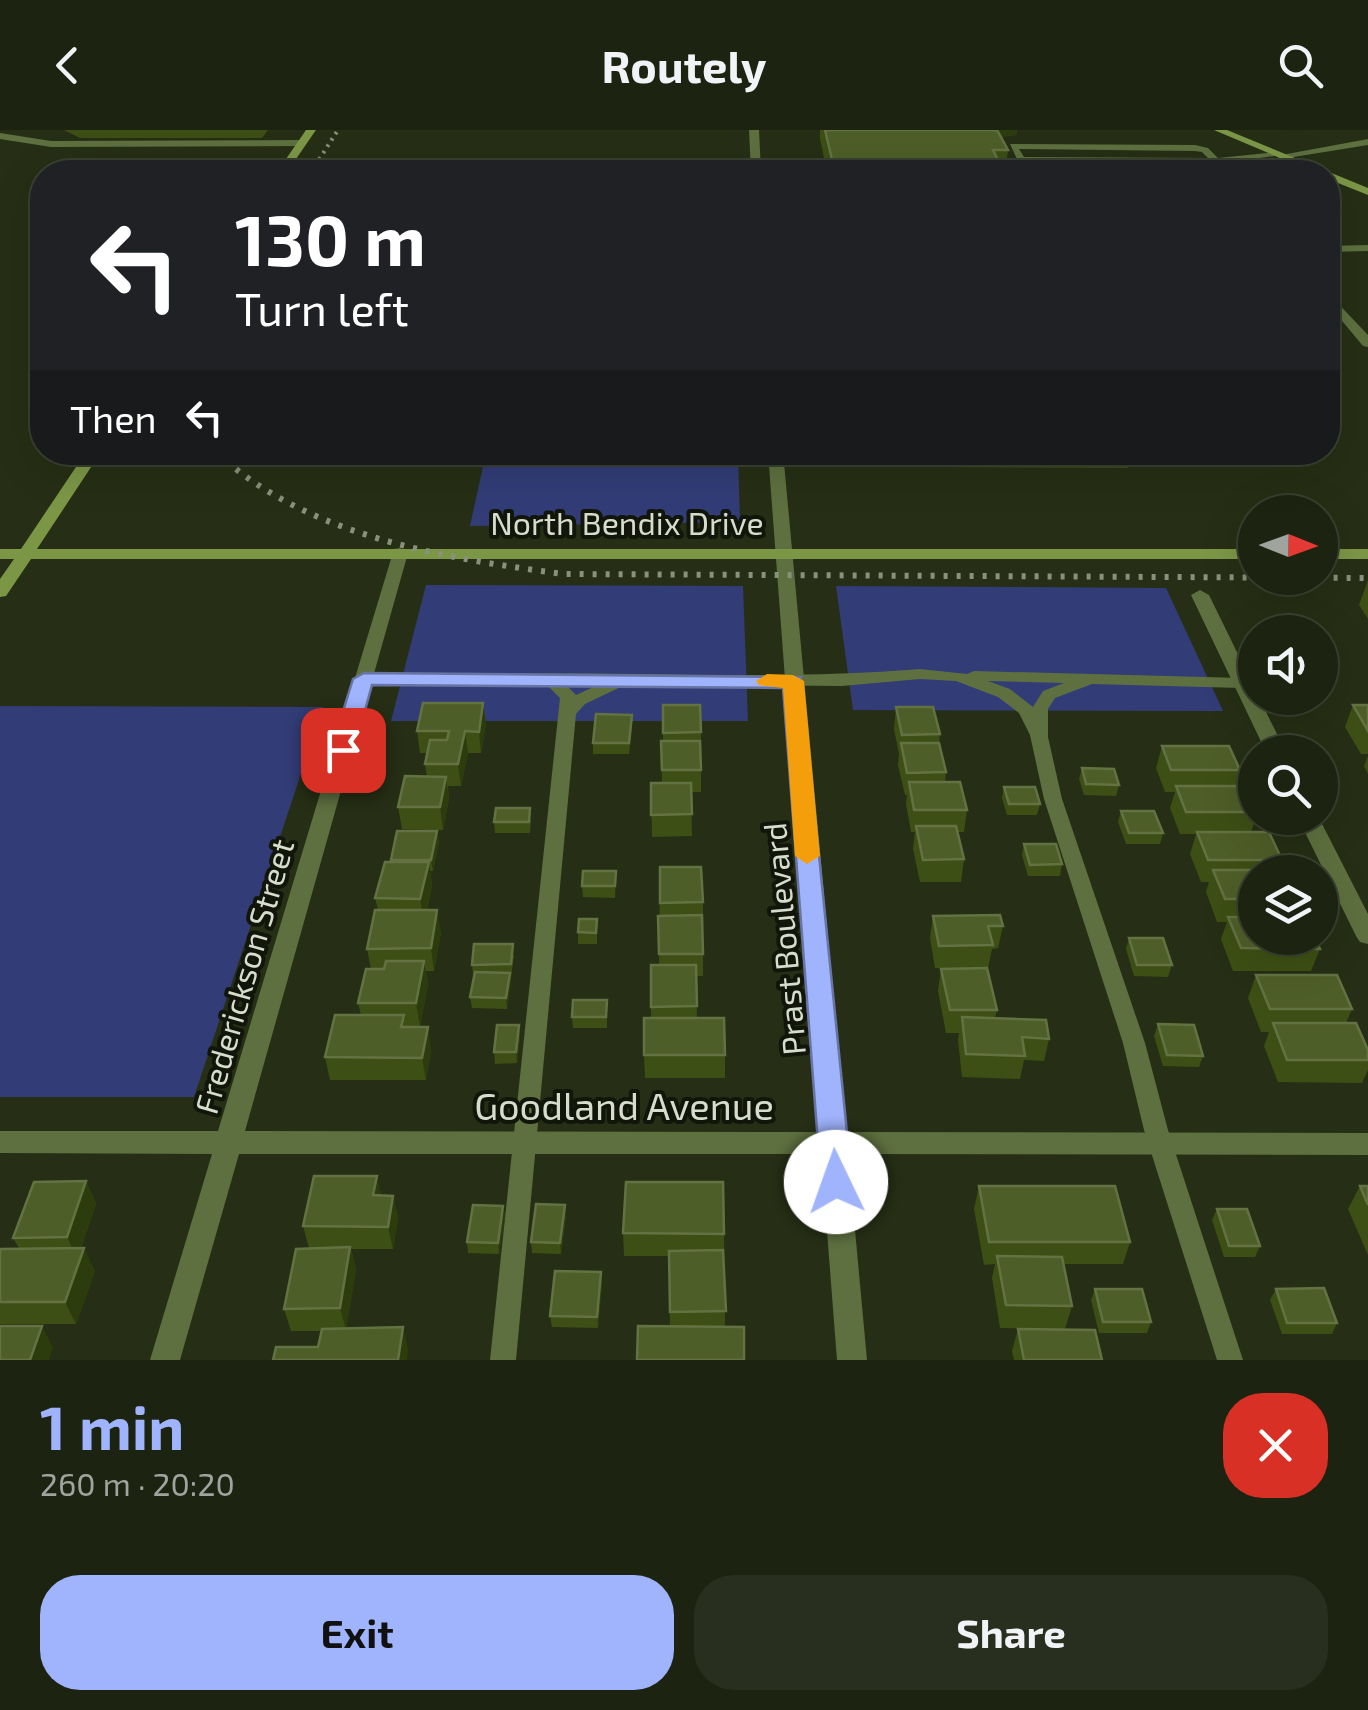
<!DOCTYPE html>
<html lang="en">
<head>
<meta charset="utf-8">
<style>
	body { margin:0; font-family:"Exo 2",sans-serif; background:#292f1e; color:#f1f3f6; height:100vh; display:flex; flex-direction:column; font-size:38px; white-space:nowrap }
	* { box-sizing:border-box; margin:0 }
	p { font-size:32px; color:#a0a49f }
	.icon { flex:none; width:55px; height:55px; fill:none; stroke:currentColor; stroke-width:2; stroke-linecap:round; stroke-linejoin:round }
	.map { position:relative; height:1230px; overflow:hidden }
	.sheet { display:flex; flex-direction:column; background:#1c2310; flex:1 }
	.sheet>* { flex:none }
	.hud { position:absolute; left:30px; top:30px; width:1310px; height:305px; border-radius:40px; box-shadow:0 10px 40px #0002,0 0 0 2px #3a4030; background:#202124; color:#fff; overflow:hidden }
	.needle { width:65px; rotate:91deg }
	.buttons { position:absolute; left:1238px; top:365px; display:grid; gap:20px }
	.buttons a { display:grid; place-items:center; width:100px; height:100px; border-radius:50%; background:#1c2310; box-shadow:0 10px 40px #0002,0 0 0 2px #3a4030; font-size:50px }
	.pin { position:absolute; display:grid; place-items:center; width:85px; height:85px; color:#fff; margin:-42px; border-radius:20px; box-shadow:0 5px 15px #0006 }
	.me { position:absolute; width:110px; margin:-55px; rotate:357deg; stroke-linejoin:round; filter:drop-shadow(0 0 8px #0008) }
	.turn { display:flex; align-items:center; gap:35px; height:210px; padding:0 40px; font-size:45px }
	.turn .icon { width:130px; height:130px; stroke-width:2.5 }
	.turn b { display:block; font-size:70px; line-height:85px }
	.then { display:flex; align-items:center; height:95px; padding:0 40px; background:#0003; gap:20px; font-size:38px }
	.round { display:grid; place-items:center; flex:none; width:105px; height:105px; border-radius:40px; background:#292f1e }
	.summary { display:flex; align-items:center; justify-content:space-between; height:170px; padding:0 40px }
	h1 { font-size:60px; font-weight:700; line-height:75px; color:#a0b3fd }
	.cta { display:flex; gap:20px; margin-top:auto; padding:20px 40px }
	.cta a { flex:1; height:115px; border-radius:40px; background:#a0b3fd; color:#111; font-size:40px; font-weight:700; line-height:115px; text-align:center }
	.cta a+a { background:#292f1e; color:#f1f3f6 }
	header { display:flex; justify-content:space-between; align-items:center; height:130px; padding:0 40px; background:#1c2310; font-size:45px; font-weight:700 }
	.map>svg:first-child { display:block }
	.green { fill:#323d77 }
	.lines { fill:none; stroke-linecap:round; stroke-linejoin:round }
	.lane { fill:#5e703f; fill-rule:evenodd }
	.street { fill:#5e703f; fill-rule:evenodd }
	.secondary { fill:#7b9746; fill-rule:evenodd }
	.rail-far2 { stroke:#89907c; stroke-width:4; stroke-dasharray:2.5 5; stroke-linecap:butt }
	.rail-far1 { stroke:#89907c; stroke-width:5; stroke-dasharray:4 6; stroke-linecap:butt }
	.rail { stroke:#89907c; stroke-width:6; stroke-dasharray:4 9; stroke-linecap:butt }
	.wall { fill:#3d4f14 }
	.shaded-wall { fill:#2d3c0c }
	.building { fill:#4e5e28; stroke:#637242; stroke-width:2.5 }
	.route { fill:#a0b3fd; stroke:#6874a4; stroke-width:2.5 }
	.slow { fill:#f59e0b }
	.labels { text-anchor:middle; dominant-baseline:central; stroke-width:8; stroke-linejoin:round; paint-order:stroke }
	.street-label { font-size:32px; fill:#d6ddcd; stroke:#11150a }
	.near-street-label { font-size:38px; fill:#d6ddcd; stroke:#11150a }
</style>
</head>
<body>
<header><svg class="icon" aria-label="back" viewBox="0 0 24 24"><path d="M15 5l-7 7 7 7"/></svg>Routely<svg class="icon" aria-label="search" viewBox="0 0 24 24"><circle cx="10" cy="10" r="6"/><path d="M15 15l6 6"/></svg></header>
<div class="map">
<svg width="1368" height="1230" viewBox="0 0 1368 1230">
	<rect width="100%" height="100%" fill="#262f15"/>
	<g class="green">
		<path d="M486,323H738L740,392L470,396Z"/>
		<path d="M426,455L743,456L748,591H391Z"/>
		<path d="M836,456L1166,458L1223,581L853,580Z"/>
		<path d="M0,576L323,577L194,967H0Z"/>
	</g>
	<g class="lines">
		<g class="lane">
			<path d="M0,3L51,11L302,10L306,13L302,16L51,17L0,9Z"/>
			<path d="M1010,14L1195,15L1208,18L1218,28L1278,22L1282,25L1216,34L1026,33L1032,42H1023ZM1019,19L1195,21L1202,22L1208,28L1024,27Z"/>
			<path d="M756,34L812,35L816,38L812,41L753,39Z"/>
			<path d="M1368,115V121L1328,122V116Z"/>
			<path d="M920,539L967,544L974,541L1242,548L1250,553L1242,558L1092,554L1055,568L1048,579V607L1062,669L1145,913L1168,1000L1243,1230H1217L1144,1000L1123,913L1044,669L1030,605L1019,583L998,567L956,551L920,549L842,556L627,554L585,574L576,584L516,1230H490L560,568L549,557L541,554H364L356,549L364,544C456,544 547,543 638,544C732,545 826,547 920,539ZM988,551L1064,553L1043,561L1033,577L1010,559ZM565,554H600L576,565Z"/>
		</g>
		<g class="street">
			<path d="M749,0H759L761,42H751Z"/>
			<path d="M1368,9V15L1281,29L1276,26Z"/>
			<path d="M1328,163L1368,205V217L1363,216L1328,174Z"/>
			<path d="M768,322H783L846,1002L1368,1003V1025L848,1024L867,1230H837L821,1024H239L180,1230H150L212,1024L0,1023V1001H218L394,419L400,418L408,423L245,1001L819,1002Z"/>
			<path d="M1200,460L1209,465L1255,559V568H1259L1286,622H1266L1191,465Z"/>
			<path d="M1298,688H1319L1368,784V814L1360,812L1356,806Z"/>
		</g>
		<g class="secondary">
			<path d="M306,0H316L287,42H277Z"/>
			<path d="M1214,0H1227L1368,58V65L1328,49V42H1313Z"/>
			<path d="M86,322H101L37,419H1255V429H31L6,466L0,467V449L14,429H0V419H21Z"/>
			<rect x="1320" y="419" width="48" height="10"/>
		</g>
		<path class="rail-far2" d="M311,42L338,0"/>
		<path class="rail-far1" d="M215,322L229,334"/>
		<path class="rail" d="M226,331C316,408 450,429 564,444L1368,448"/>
	</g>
	<g class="wall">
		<path d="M64,0H268L262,8H80Z"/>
		<path d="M820,0H1017L1016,5L1000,7L1008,20L1005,42H827L820,9Z"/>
		<path d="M896,322H1131L1128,338L939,337L937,330H898Z"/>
		<path d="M1368,450V489L1359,475Z"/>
		<path d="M483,573L486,594L481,623H468L461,656H448L449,669L443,700L402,699L398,677L427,647L425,634L427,623H420L417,601Z"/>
		<path d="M663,575L701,602V662H691L692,706L652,707L651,653H662L661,611H663Z"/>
		<path d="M1353,575H1368V624H1361L1345,597Z"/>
		<path d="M896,577L940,604L939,613L946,642L945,652L967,680L964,702H958L964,729L961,752H920L913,719L915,702H911L906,674L907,665H905L898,635L899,624L894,599Z"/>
		<path d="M632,596L629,624H593V613Z"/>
		<path d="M1162,616L1240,640L1235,656L1255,676L1256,688L1251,702L1282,730L1278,740L1255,742V808L1320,819L1311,841H1233L1221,809L1227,792H1217L1206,762L1209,752H1201L1190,724L1196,704H1180L1170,678L1175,662H1165L1156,638Z"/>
		<path d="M1368,626V644L1364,636Z"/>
		<path d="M1082,638L1119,655L1116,666L1084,665L1079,649Z"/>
		<path d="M1004,657L1040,674L1037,685H1007L1002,668Z"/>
		<path d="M1121,681L1163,703L1160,714H1126L1118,692Z"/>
		<path d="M531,690L530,703H495L494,692Z"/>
		<path d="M437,701L439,712L433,741H430L432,755L427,780L441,802L434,841H426L428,854L420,896H406L431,920L426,950H330L325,927L361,885L358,873L371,839L367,819L378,780L375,768L391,730Z"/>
		<path d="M1024,714L1062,734L1060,746H1028L1022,725Z"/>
		<path d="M660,737L703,772V846H696L697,888L725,925V948H645L644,925L651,888V835H659Z"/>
		<path d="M616,741L615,768L583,767L582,756Z"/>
		<path d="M933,786L1003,796L998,818L992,819L988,838H935L930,808Z"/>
		<path d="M597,789V814H578V802Z"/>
		<path d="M1129,808L1172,835L1168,847L1134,846L1126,819Z"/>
		<path d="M514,825L507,879L472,878L470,867L473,846L472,835Z"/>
		<path d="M941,839L997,880L995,888L1049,909L1044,931L1024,930L1020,949L962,947L958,910L959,903H946L938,861Z"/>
		<path d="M1256,845L1352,879L1346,893L1368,920V940L1362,953L1278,952L1264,916L1269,902H1261L1248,868Z"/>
		<path d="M607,881V898H573L572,887Z"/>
		<path d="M1158,894L1203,926L1199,937L1163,936L1154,906Z"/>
		<path d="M519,895L520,906L517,933L495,934L494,922Z"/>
		<path d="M86,1051L96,1074L81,1118L95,1141L76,1194H0V1119L19,1118L13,1108Z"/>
		<path d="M979,1056L1130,1112L1123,1134H1063L1072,1176L1065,1199L1000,1198L992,1148L995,1134L984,1135L974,1079Z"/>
		<path d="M1360,1056H1368V1125L1348,1079Z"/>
		<path d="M381,1065L393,1066L398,1088L393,1119H351L356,1140L346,1198L408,1219L318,1217L321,1201H291L284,1179L309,1118L303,1096Z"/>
		<path d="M565,1075L566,1086L561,1124L532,1123L531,1112Z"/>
		<path d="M503,1076L505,1087L499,1124L468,1123L467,1112Z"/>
		<path d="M1217,1079L1260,1116L1255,1127H1224L1212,1090Z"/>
		<path d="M623,1103L724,1104L725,1197H670L669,1126H624Z"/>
		<path d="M602,1153L598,1198L552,1197L550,1186Z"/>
		<path d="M1095,1159L1151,1192L1147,1203H1099L1091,1170Z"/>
		<path d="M1276,1159L1337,1193L1332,1204H1282L1270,1170Z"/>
		<path d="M1018,1199L1102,1230H1014L1012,1221Z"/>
	</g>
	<g class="shaded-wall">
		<path d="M972,0H1017L1016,5L971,10Z"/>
		<path d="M483,573L486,594L481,623L479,602Z"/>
		<path d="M465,601L468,623L461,656L458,634Z"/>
		<path d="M446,647L449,669L443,700L440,677Z"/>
		<path d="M437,701L439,712L433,741L431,730Z"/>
		<path d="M429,732L432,755L424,791L420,769Z"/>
		<path d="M437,780L441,802L434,841L431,818Z"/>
		<path d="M424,831L428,854L420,896L416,873Z"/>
		<path d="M510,843L511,854L507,879L506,868Z"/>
		<path d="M519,895L520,906L517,933L516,922Z"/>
		<path d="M428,897L431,920L426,950L422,928Z"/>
		<path d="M377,1046L382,1069L373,1065Z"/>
		<path d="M86,1051L96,1074L77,1129L67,1107Z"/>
		<path d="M393,1066L398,1088L393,1119L388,1097Z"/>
		<path d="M565,1075L566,1086L561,1124L560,1113Z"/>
		<path d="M503,1076L505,1087L499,1124L498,1113Z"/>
		<path d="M350,1117L356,1140L346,1200L340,1178Z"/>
		<path d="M84,1118L95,1141L76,1194L65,1172Z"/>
		<path d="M601,1142L602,1153L598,1198L597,1187Z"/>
		<path d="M42,1196L53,1218L49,1230H30Z"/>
		<path d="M403,1197L408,1219L407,1230H398Z"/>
	</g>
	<g class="building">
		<path d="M825,0H997L1008,20H993L1004,42H835Z"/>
		<path d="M423,573H483L479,602L465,601L458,634H425L430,610H447L449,601H417Z"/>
		<path d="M663,575H700L701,602L663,603Z"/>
		<path d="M1353,575H1368V601Z"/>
		<path d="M896,577H933L940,604L902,605Z"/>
		<path d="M596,584L632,585L629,613H593Z"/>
		<path d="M661,611H700L701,640H662Z"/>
		<path d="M901,613H939L946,642L907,643Z"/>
		<path d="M1162,616H1229L1240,640H1171Z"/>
		<path d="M1082,638L1114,639L1119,655L1086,654Z"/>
		<path d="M405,646L446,647L440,677H398Z"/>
		<path d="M909,652H960L967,680H914Z"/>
		<path d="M651,653H691L692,684L651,685Z"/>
		<path d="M1176,656H1246L1255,676V682H1186Z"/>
		<path d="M1004,657H1035L1040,674H1009Z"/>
		<path d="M496,678H530L529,692H494Z"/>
		<path d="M1121,681H1154L1163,703H1129Z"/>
		<path d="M916,696H956L964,729L923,730Z"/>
		<path d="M397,701H437L431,730H391Z"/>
		<path d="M1197,702H1269L1282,730H1208Z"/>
		<path d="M1024,714H1056L1062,734L1030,735Z"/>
		<path d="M385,732H429L420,769L375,768Z"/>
		<path d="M660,737H701L703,772L660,773Z"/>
		<path d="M1213,740H1287L1288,742H1255V769H1225Z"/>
		<path d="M583,741H616L615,756H582Z"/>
		<path d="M375,780H437L431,818L367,819Z"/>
		<path d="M702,785L703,824H659L658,786Z"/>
		<path d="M1000,785L1003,796H988L993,815L939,816L933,786Z"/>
		<path d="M1228,787H1255V808H1315L1320,819L1241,818Z"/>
		<path d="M579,789H597L596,803L578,802Z"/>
		<path d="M1129,808H1163L1172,835H1137Z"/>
		<path d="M474,814H513L511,834L472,835Z"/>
		<path d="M386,831H424L416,873H358L366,839H384Z"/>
		<path d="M651,835H696L697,876L651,877Z"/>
		<path d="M987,838L997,880H950L941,839Z"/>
		<path d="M475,842L510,843L506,868L470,867Z"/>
		<path d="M1256,845H1337L1352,879H1270Z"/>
		<path d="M573,870H607L606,887H572Z"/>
		<path d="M335,885H404L401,897H428L422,928L325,927Z"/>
		<path d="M962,887L1046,890L1049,909L1022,907L1025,926L966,924Z"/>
		<path d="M644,888H724L725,925H644Z"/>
		<path d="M1273,893H1356L1368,920V930H1287Z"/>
		<path d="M1158,894L1194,895L1203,926L1167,925Z"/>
		<path d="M497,895H519L516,922H494Z"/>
		<path d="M314,1046H377L373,1065L393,1066L388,1097L303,1096Z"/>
		<path d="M86,1051L67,1107L13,1108L34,1052Z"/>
		<path d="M626,1052H723L724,1104L623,1103Z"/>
		<path d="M979,1056H1115L1130,1112H989Z"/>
		<path d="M1360,1056H1368V1075Z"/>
		<path d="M536,1074L565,1075L560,1113L531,1112Z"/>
		<path d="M473,1075L503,1076L498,1113L467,1112Z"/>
		<path d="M1217,1079H1247L1260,1116H1229Z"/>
		<path d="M350,1117L340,1178L284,1179L296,1119Z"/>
		<path d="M84,1118L65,1172H0V1119Z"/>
		<path d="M723,1120L726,1181L670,1182L669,1121Z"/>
		<path d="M997,1126L1062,1127L1072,1176L1006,1175Z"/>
		<path d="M555,1141L601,1142L597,1187L550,1186Z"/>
		<path d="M1324,1158L1337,1193H1287L1276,1159Z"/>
		<path d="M1095,1159H1142L1151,1192H1103Z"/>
		<path d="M0,1196H42L30,1230H0Z"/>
		<path d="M638,1196L744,1197V1230H637Z"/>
		<path d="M403,1197L398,1230H273L276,1217H318L322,1199Z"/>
		<path d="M1018,1199L1095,1200L1102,1230H1024Z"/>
	</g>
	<path class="route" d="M364,543L801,547L852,1052L847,1062L836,1065L825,1062L821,1052L783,558L372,555L354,620L343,627L335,625L331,620L353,549Z"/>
	<path class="slow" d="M793,545L804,551L820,726L807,734L795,726L783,558L759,555L756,551L767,544Z"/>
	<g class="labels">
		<g class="street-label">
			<text x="627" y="392">North Bendix Drive</text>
			<text transform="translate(783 809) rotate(-95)">Prast Boulevard</text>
			<text transform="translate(243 846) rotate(-74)">Frederickson Street</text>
		</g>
		<g class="near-street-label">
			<text x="624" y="975">Goodland Avenue</text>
		</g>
	</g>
</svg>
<div class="buttons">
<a><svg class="needle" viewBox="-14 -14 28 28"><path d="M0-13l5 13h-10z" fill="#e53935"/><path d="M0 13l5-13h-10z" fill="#a0a49f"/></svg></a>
<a><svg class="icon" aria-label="sound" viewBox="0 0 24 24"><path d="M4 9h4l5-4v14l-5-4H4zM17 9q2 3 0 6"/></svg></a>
<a><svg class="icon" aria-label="search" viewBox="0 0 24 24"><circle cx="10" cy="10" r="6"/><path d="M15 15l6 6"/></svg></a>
<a><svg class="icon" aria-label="layers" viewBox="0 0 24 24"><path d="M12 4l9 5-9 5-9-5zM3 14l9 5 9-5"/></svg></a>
</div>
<div class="pin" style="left:343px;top:620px;background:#d93025"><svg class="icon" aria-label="arrive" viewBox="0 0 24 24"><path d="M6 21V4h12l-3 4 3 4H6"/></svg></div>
<svg class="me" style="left:836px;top:1052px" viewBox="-20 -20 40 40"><circle r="19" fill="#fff"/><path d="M0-13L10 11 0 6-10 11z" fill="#a0b3fd"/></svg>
<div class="hud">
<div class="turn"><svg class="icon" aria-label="left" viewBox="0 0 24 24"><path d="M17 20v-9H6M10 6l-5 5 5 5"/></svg><div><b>130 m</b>Turn left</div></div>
<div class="then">Then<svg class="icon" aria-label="left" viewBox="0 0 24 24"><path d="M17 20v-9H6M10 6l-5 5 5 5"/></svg></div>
</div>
</div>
<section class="sheet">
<div class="summary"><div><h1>1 min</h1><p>260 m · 20:20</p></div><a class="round" style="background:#d93025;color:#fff"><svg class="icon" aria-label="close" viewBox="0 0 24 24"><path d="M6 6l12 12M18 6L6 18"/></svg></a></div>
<div class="cta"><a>Exit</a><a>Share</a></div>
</section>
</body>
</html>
